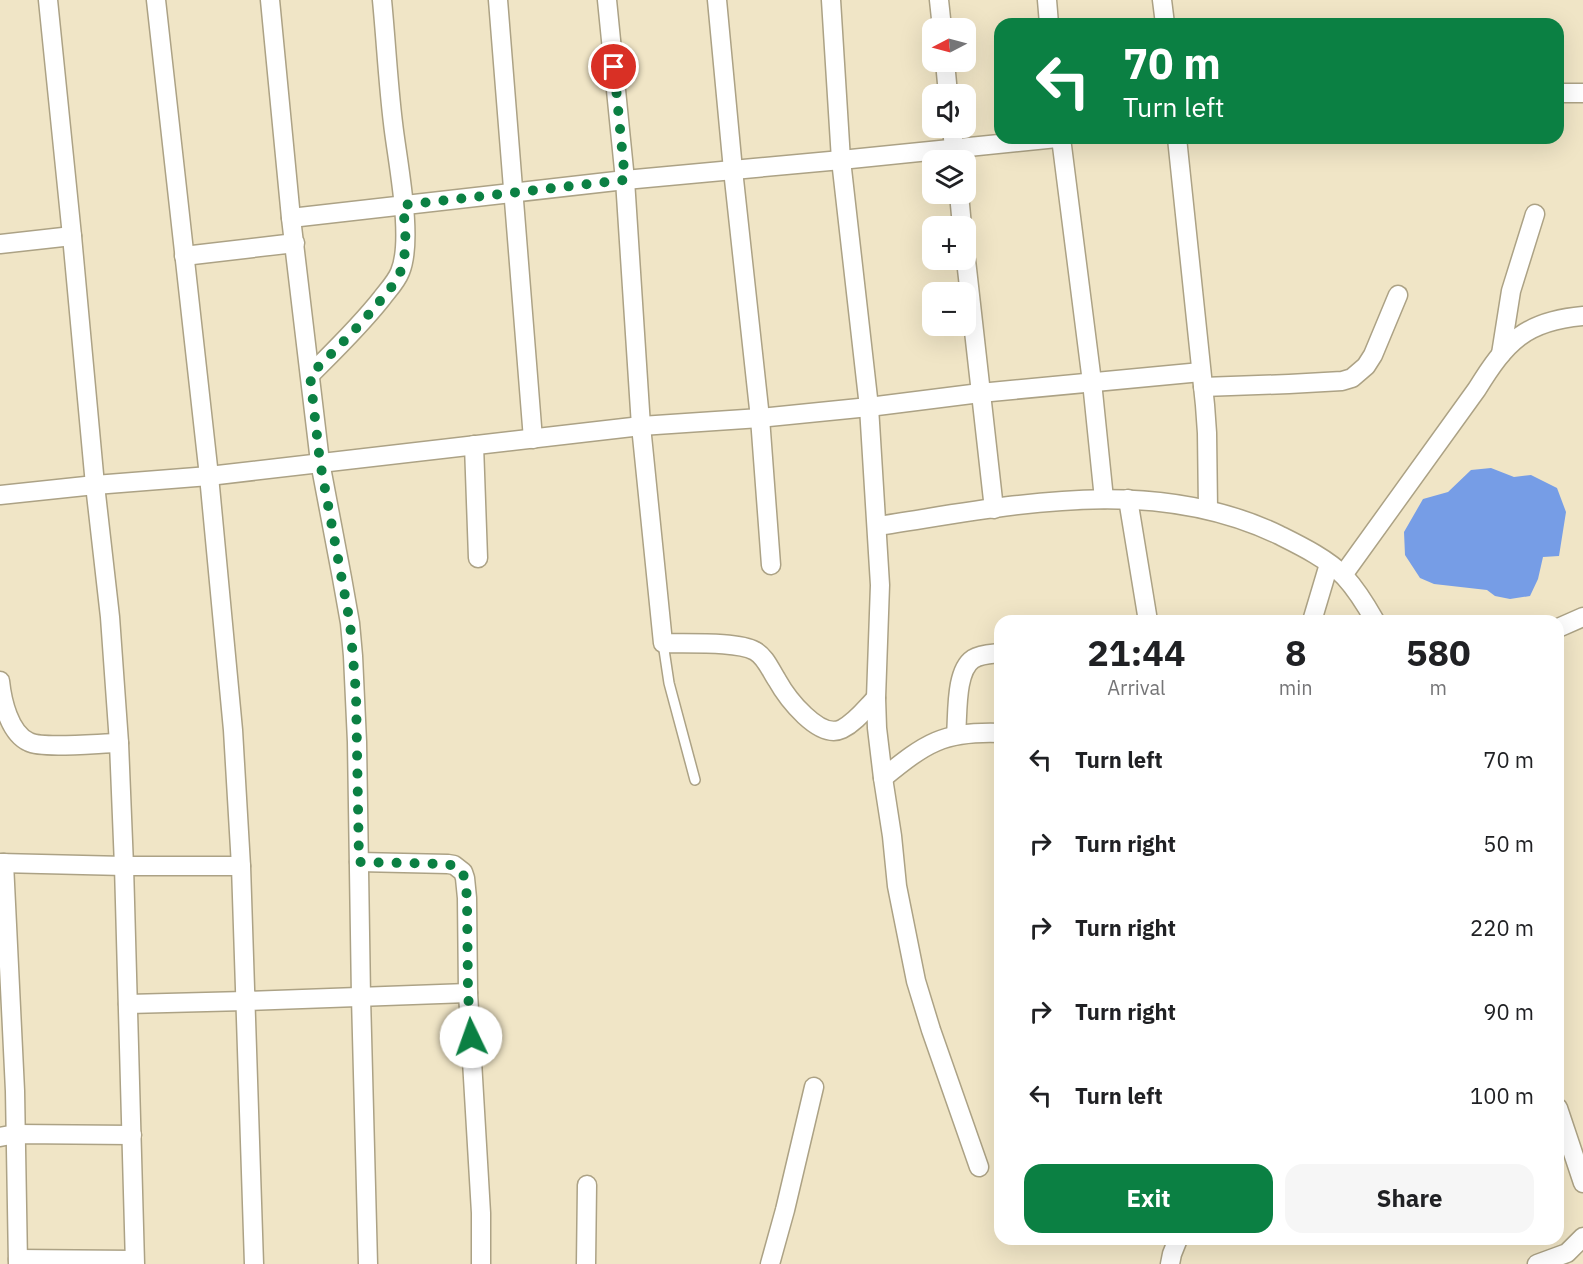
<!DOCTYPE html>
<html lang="en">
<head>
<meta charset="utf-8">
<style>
	body { margin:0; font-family:"IBM Plex Sans",sans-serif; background:#f6f6f6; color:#202124; height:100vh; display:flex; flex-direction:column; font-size:22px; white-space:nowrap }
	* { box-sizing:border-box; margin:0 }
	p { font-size:20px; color:#757577 }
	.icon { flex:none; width:33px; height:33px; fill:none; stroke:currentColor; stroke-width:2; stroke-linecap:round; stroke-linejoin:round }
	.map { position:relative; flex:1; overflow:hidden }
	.sheet { position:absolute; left:994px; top:615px; width:570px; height:630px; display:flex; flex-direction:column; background:#fff; border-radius:18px; box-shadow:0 6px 24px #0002 }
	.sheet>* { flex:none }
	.hud { position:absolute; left:994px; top:18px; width:570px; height:126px; border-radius:18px; box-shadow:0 6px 24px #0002; background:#0b8043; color:#fff; overflow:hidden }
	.needle { width:39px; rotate:264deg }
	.fabs { position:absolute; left:922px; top:18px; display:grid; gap:12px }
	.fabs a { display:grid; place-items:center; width:54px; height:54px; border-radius:12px; background:#fff; box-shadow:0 6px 24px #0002; font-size:30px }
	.pin { position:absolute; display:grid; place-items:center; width:51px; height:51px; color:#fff; margin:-26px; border:3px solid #fff; border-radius:50%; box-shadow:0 2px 6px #0007 }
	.me { position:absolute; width:66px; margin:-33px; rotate:357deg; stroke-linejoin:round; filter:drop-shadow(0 0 4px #0008) }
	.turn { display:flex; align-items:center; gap:21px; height:126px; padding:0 30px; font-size:27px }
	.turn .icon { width:78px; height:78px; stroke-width:2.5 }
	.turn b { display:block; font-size:42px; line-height:51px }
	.eta { display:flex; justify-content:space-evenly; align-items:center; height:102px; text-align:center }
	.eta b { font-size:36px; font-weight:800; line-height:42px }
	.cta { display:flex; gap:12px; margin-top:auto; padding:12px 30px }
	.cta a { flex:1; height:69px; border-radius:18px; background:#0b8043; color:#fff; font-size:24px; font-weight:800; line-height:69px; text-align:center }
	.cta a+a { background:#f6f6f6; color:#202124 }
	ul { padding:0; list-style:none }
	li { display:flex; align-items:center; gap:18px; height:84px; padding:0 30px }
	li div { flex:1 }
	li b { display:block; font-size:22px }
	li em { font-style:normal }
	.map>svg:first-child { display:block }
	.water { fill:#769de6 }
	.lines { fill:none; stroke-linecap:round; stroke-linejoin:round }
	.service-casing { stroke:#aca285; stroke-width:12 }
	.minor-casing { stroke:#aca285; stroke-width:21 }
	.service { stroke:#fff; stroke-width:9 }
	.minor { stroke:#fff; stroke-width:18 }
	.route { stroke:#0b8043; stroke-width:10; stroke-dasharray:0 18 }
</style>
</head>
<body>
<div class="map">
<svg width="1583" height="1264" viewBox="0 0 1583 1264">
	<rect width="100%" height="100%" fill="#f0e5c6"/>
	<path class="water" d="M1491,468L1514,477L1531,475L1557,488L1566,512L1559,556L1543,557L1538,579L1530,596L1510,599L1495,596L1487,590L1434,584L1420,578L1405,555L1404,532L1423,499L1448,492L1471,470Z"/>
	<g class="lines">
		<g class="service-casing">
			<path id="service" d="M663,643L669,683L695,780"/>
		</g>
		<g class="minor-casing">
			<g id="minor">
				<path d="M48,0L72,236L95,485L110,617L119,743L124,866L135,1264"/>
				<path d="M156,0L209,476L233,730L241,866L254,1264"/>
				<path d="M270,0L291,218L320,462L342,578L350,623L353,656L357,742L361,997L368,1264"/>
				<path d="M498,0L533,439"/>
				<path d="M607,0L625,180L641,426L663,643C685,644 737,641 755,651C765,656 771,671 777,680C787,698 819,740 842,729C856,722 866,708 876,698"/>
				<path d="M717,0L733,170L760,418L771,565"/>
				<path d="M831,0L841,160L869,407L880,585L876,698L877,728L883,778L892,836L897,886L916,981L931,1030L979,1167"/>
				<path d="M939,0L942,28"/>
				<path d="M1047,0L1049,24"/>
				<path d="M1162,0L1165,24"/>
				<path d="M945,62L948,94"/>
				<path d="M1558,93H1583"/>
				<path d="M952,128L955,159"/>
				<path d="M1061,138L1092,382L1104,499"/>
				<path d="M1177,138L1205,405L1207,433L1208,509"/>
				<path d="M959,194L962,226"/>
				<path d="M291,218L625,180L841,160L1057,138"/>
				<path d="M0,244L72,236"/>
				<path d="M184,256L295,243"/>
				<path d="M966,260L994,509"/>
				<path d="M1501,354L1511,291L1535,214"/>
				<path d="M310,375C335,350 360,326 382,298C388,290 396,282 400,272C414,239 397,160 393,123C388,82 386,41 382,0"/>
				<path d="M1203,387L1289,384L1342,381L1352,378L1366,366L1373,355L1398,295"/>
				<path d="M474,445L478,558"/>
				<path d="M0,495L95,485L209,476L641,426L760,418L869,407L980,393L1201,372"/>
				<path d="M1128,499L1148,621"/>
				<path d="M877,526C1011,506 1151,473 1279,535C1299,545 1328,559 1344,576C1356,589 1366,605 1375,621"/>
				<path d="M1343,575L1477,389C1506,342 1525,321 1583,316"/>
				<path d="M1312,621L1329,564"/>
				<path d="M1558,628L1583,617"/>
				<path d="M0,681C2,700 9,733 29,742C43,749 101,743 119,743"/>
				<path d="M956,735C958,714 955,671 973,659C981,654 992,654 1000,653"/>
				<path d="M883,778C926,743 943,731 1000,733"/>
				<path d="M359,862L448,864L454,865L463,872L465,878L467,898L468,993L481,1213V1264"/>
				<path d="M0,863L124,866H241"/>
				<path d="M4,863L15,1091L18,1264"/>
				<path d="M128,1004L245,1001L468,993"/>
				<path d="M1558,1108L1583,1183"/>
				<path d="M0,1137L16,1134L132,1135"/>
				<path d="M18,1259L134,1260"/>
				<path d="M586,1264L587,1185"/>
				<path d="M770,1264L785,1210L814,1087"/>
				<path d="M1170,1264L1172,1254L1178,1239"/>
				<path d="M1537,1264L1567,1253L1583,1237"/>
			</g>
		</g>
		<use href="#service" class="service"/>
		<use href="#minor" class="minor"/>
	</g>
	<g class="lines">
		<path class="route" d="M471,1037L468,993L467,898L465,878L459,868L448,864L359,862L356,693L350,623L320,462L310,375C334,351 359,327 380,301C388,291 397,282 401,270C408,249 405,227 403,205L625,180L614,67"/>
	</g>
</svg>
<div class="fabs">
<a><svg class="needle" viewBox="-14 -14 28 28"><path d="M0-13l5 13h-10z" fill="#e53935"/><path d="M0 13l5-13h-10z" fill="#757577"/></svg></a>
<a><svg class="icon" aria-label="sound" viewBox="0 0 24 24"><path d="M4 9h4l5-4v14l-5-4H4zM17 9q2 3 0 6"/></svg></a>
<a><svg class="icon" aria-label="layers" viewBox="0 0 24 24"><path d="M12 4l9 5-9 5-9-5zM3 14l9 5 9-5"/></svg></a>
<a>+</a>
<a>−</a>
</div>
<div class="pin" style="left:614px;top:67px;background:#d93025"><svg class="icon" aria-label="arrive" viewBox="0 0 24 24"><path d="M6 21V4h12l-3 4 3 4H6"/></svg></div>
<svg class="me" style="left:471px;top:1037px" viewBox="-20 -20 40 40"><circle r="19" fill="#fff"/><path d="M0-13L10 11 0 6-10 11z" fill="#0b8043"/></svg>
<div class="hud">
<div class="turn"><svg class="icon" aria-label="left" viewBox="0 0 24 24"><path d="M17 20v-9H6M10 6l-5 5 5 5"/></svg><div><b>70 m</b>Turn left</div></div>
</div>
<section class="sheet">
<div class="eta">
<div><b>21:44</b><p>Arrival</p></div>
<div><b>8</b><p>min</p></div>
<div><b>580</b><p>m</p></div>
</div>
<ul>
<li><svg class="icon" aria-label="left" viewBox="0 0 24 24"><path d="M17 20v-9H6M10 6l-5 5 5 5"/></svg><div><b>Turn left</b></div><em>70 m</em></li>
<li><svg class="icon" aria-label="right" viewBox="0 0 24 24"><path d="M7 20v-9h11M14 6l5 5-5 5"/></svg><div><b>Turn right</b></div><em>50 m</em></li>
<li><svg class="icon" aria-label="right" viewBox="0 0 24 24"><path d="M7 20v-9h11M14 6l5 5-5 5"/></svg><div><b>Turn right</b></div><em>220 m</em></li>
<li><svg class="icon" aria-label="right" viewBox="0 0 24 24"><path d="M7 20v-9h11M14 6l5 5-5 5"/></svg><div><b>Turn right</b></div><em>90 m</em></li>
<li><svg class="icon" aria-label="left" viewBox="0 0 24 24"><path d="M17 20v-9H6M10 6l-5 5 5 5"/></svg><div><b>Turn left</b></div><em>100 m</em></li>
</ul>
<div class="cta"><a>Exit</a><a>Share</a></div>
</section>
</div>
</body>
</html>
